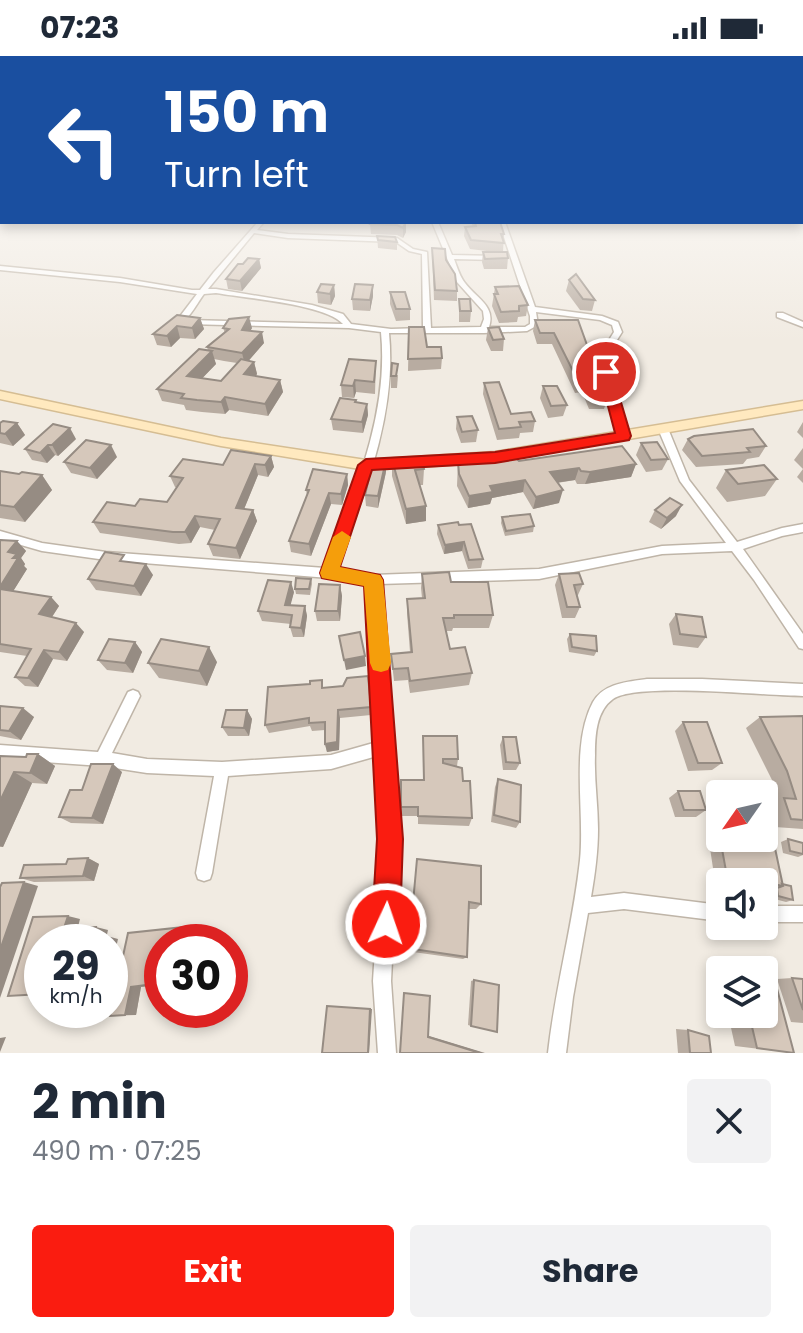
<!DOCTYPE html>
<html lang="en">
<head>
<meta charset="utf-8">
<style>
	body { margin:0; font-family:Poppins,sans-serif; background:#f2f2f3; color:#1f2937; height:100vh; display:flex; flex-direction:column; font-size:30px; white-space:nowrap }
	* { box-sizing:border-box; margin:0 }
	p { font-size:26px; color:#747a83 }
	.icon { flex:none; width:44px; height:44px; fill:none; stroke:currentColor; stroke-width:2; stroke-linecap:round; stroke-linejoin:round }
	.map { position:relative; height:997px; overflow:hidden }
	.details { display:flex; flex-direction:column; background:#fff; flex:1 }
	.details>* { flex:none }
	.banner { position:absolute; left:0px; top:0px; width:804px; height:168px; box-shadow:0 4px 12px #0003; background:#1a4fa0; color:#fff; overflow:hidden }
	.needle { width:52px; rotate:236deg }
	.controls { position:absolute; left:706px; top:724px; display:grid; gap:16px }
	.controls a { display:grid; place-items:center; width:72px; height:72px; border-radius:8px; background:#fff; box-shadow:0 4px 12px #0003; font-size:40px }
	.speed { position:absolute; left:24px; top:868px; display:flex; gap:16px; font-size:40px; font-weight:700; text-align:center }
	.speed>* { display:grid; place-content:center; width:104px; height:104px; border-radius:50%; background:#fff; box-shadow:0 4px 12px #0003; line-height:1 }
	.speed small { font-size:20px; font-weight:400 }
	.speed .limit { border:12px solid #d22; background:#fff; color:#111 }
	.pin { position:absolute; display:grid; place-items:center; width:68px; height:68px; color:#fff; margin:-34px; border:4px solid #fff; border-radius:50%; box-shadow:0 2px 8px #0007 }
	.me { position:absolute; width:88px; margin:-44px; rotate:3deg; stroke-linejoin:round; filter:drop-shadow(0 0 6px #0008) }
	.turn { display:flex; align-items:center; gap:28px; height:168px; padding:0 32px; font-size:36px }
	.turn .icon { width:104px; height:104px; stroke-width:2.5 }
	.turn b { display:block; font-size:56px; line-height:68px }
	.round { display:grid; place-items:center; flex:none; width:84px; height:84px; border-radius:8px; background:#f2f2f3 }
	.overview { display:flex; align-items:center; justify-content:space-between; height:136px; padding:0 32px }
	h1 { font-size:48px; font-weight:700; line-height:60px }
	.cta { display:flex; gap:16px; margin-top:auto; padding:16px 32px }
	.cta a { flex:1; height:92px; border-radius:8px; background:#fa1c10; color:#fff; font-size:32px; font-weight:700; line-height:92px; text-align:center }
	.cta a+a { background:#f2f2f3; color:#1f2937 }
	.status { display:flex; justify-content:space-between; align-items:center; height:56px; padding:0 40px; background:#fff; direction:ltr }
	.status svg { height:22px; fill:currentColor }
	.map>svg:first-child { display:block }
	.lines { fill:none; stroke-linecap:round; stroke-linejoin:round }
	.street-casing { stroke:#bfb5a8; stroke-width:3 }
	.secondary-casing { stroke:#d5bd93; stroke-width:3 }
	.street { fill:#fff; fill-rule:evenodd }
	.secondary { fill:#ffe9bf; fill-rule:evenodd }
	.wall { fill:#b8aca1; fill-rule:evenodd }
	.shaded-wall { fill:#968c83 }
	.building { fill:#d6c8bb; stroke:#968c83; stroke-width:2 }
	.route { fill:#fa1c10; stroke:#a2120a; stroke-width:2 }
	.slow { fill:#f59e0b }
</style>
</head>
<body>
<div class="status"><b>07:23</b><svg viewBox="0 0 49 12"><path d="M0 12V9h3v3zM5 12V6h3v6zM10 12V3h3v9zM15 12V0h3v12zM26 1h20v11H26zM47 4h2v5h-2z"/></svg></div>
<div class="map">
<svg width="803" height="997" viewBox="0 0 803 997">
	<rect width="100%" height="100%" fill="#f1ebe2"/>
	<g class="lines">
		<g class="street-casing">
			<g id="street">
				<path d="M258,166H264L257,174L288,178L397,182L413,193L427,196L431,272L481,271L484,263L483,255L457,226L432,166H438L452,199L497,200L500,202L497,204L454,203C457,211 460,221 465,227C477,243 496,250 489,271H525L530,268V260L499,166H505L535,251L602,260L618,266L622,276L612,292L610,316L629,380L624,383L619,380L602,316L604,292L614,276L612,269L600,264L536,256L538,269L527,275L484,277H389C397,359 364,438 336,514L373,519L539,513L662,490L726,487L680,425L659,375L664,372L669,375L689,424L737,486L782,472L803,468V476L782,480L743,493L803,578V593L799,592L754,524L732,495L662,498L539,523L379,528L398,783L391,925L396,997H378L373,925L382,783L377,700L331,713L228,720L212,817L210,823L204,825L198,823L196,817L214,720L147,717L102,710L0,703V689L98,696L128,636L133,634L138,636L140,640L112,697L147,703L222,706L331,699L377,686L368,528L329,522L106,504L42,495L0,483V475L42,487L106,496L325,512C354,437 389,359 381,276L349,272L186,268L185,266L189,264L343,268C325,248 244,242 216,237L204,238C195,250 187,269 171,271V267L178,263L197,238L120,226L0,214V210L120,222L192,234H200L214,216ZM254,177L288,182L396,186L409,195L422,198L423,272L391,273L351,268L343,258L312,249L216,233H208Z"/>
				<path d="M777,257H783L803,266V271L777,261Z"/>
				<path d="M647,623H702L803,628V640C767,640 638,626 613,643C596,655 595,680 595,699C594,724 598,748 598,773C598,796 595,818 591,841L624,837L720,849V865L624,853L588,857L573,941L566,997H548C555,932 573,869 580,804C585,755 570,689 593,646C604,627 627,626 647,623Z"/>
				<rect x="764" y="850" width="39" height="16"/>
			</g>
		</g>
		<g class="secondary-casing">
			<path id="secondary" d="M0,335L221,382L366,404L495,396L803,345V353L495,406L366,414L221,390L0,343Z"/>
		</g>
		<use href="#street" class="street"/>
		<use href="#secondary" class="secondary"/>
	</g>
	<g class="wall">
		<path d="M406,166V176L403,182L397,179L371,178L370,168Z"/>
		<path d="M471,166H500L504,178L503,196L508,202L507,213H484L482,206L483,196H495L470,193L464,180L465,171H473Z"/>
		<path d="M377,180L397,186V194L378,192Z"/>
		<path d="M432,192L446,204L457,235V245L434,244Z"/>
		<path d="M259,203L261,212L242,235L228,233L226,223L243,208Z"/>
		<path d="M569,224L595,244L592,255L580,254L566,235Z"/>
		<path d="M334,229L335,240L331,249L318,247L317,236Z"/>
		<path d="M495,231L528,249L526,260L518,261L517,266L499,267L492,250Z"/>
		<path d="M390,236L410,253V264L396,265L390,248Z"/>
		<path d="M373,240L370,255L353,254L352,243Z"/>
		<path d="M459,243L471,255L470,266H459Z"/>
		<path d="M200,262L204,273L195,283L180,282L171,291L157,289L153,278Z"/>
		<path d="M535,264L591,300L607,323L604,333L608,341L604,353H589L582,336L575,337L552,288H537L533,275Z"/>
		<path d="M409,271L427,291L442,302L441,313L408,315Z"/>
		<path d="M223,272H252L250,275L264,287L248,305L254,306L257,318L256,320L280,324L283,336L268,360L229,354L225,358L202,356L186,354L184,349L162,345L157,333L208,295L207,291L225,277ZM214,303L224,305L237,307L221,325L202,322L216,308Z"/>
		<path d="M488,272L504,283L503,295H491L486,284Z"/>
		<path d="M376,305L375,338L356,336L354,342L342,341L341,329Z"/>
		<path d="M398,319L397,332H391V320Z"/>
		<path d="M484,327L511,358L535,365L533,376L520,377L519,382L497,384L483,338Z"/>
		<path d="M543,330L567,349L563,360L548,362L540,342Z"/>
		<path d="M356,344V347L367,348L368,359L363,377L333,374L331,363Z"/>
		<path d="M457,361L478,374L476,386L461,387L456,373Z"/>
		<path d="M803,366V382L797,376Z"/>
		<path d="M0,367H17L25,379L13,390L0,387Z"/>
		<path d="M76,383L58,400L55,399L47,407L32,404L25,393Z"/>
		<path d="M688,383L766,390L759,401L747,403L743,408L696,411L682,394Z"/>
		<path d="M641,387L668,403L662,414L646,416L636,399Z"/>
		<path d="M803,392V413L794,404Z"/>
		<path d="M271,400L274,411L268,421L258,419L244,453L253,454L257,465L240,503L213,500L208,488L215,474L200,471L191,487L179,488L100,477L93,466L135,450L167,446L177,432L175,431L170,420Z"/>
		<path d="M117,401L97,423L71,417L64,406Z"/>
		<path d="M392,404L424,413L423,429H420L426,450V465L406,468L392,420Z"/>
		<path d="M519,405L636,408L631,421L585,428H577L575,424L557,427L559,447L533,453L523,436L492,442L490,448L468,452L457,430L458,406Z"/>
		<path d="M803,413V427L797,421Z"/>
		<path d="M726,414L777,423L765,440L727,446L716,432Z"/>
		<path d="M0,415L19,418L42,419L52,434L25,466L0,462Z"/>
		<path d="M386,416L378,452L366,450L365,439Z"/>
		<path d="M347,418L348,429L342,449L331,448L311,500L291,496L289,485L307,439L306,434Z"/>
		<path d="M655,454L676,460L661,473L649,466Z"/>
		<path d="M502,461L534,470L533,476L505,480L501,467Z"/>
		<path d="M438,469H459L483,503L481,512L468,513L462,495L444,498L437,478Z"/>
		<path d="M0,484L17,485L26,495L21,502L25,508L24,510L27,513L13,535L51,541L59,550L52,561L84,576L67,605L53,603L38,631L25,630L15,621L27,600L0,596Z"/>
		<path d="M128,506L153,519L141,540L96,534L88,523Z"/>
		<path d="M422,518L451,526L493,559L489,572H453L452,575H446L450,593L472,617L469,629L410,637L408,624L394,625L391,598L410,596L407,557V543L422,542L421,532Z"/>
		<path d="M559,518L583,528L578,539H576L580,551L575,562H562L555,529Z"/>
		<path d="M311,523L312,528L310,539L296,538L295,533Z"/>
		<path d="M340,529L342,540L340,565H317L315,555Z"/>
		<path d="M294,536L290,549L305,550L307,560L304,581H293L290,571L291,568L262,565L258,555Z"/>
		<path d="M676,558L706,581L698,592L673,589L669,568Z"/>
		<path d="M570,578L597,595L594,600L569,596L567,583Z"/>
		<path d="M135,586L142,596L133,617L107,614L98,604Z"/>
		<path d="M217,606L207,630L159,622L148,607Z"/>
		<path d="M368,620L371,659L340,662L339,694L327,696L325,688V674L312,675L310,670L269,677L265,669L324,632L343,630Z"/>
		<path d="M0,650L34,661L21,684L0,680Z"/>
		<path d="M247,654L252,663L249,680H228L222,671Z"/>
		<path d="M803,660V773L775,771L768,750L778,745L772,724L746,672L760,661Z"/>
		<path d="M683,666L722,707L712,714L688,715L675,675Z"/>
		<path d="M423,680L458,703L457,710L463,725L472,762L469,770L418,768V760H401V724H423Z"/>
		<path d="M503,681L520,707L516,714H503L500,689Z"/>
		<path d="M38,698L55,710L47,728L32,727L3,791H0V700L26,701Z"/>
		<path d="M122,716L103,768L71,767L59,761L82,734Z"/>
		<path d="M498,723L520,766L516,772L491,766L495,731Z"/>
		<path d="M678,735L706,754L696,761H675L669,742Z"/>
		<path d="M719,773L782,828L793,844L786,846L771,842L770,834H764V826H720V833L716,832L708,779Z"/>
		<path d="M788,783L803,787V799L798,801L783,797L781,786Z"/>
		<path d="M88,802L99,808L94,825L34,826L20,822Z"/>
		<path d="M417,803L481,848L476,853H469L467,901L463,903L406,895L410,847H413Z"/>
		<path d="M202,873L200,886H162V929L141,931L136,959L110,960L128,877Z"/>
		<path d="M737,906L771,910L794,997L735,990L728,958H764V914H720V920L718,909Z"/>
		<path d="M792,922L803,923V967L791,966L777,923Z"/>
		<path d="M474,924L471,970L468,969L471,925Z"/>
		<path d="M676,973L688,974L711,997H678Z"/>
	</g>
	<g class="shaded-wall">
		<path d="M406,166V176L403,182V172Z"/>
		<path d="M259,203L261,212L242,235L240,225Z"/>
		<path d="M334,229L335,240L331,249L330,238Z"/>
		<path d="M373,229V240L370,255V244Z"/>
		<path d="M249,261L252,272L245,285L242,274Z"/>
		<path d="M200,262L204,273L195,283L192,272Z"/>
		<path d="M177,270L180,282L171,291L167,280Z"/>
		<path d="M262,276L264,287L245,309L242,297Z"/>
		<path d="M212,295L216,308L192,333L187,320Z"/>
		<path d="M254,306L257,318L247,330L244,318Z"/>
		<path d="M280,324L283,336L268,360L265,348Z"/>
		<path d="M355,324L356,336L354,342L353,330Z"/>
		<path d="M225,341L229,354L225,358L221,346Z"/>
		<path d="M367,348L368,359L363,377L362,366Z"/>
		<path d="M17,367L25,379L13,390L5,378Z"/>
		<path d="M70,372L76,383L58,400L52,389Z"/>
		<path d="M48,389L55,399L47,407L40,397Z"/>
		<path d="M111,389L117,401L97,423L90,412Z"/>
		<path d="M271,400L274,411L268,421L265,409Z"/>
		<path d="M386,404V416L378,452V440Z"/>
		<path d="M255,408L258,419L240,463L236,452Z"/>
		<path d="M636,408L631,421L585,428L590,416Z"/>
		<path d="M579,412L575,424L547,428L550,416Z"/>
		<path d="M347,418L348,429L342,449L341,438Z"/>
		<path d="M42,419L52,434L25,466L14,451Z"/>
		<path d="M525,424L523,436L492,442L490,448L468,452L469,440L490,430Z"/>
		<path d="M563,434L559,447L533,453L536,441Z"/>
		<path d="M329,437L331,448L311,500L309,488Z"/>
		<path d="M682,449L676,460L661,473L667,462Z"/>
		<path d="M426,450V465L406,468V453Z"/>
		<path d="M253,454L257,465L240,503L236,492Z"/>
		<path d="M195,460L200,471L191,487L185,476Z"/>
		<path d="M17,485L26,495L21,502L25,508L24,510L27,513L9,542L0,533V531L8,496Z"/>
		<path d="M464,486L462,495L444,498L445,489Z"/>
		<path d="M146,508L153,519L141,540L134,530Z"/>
		<path d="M291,526L294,536L288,559L285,549Z"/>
		<path d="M340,529L342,540L340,565L338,555Z"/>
		<path d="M51,541L59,550L48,567L39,558Z"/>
		<path d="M305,550L307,560L304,581L301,572Z"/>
		<path d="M76,567L84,576L67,605L59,596Z"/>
		<path d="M135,586L142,596L133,617L125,607Z"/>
		<path d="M209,591L217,606L207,630L199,615Z"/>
		<path d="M44,594L53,603L38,631L28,622Z"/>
		<path d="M365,600L366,610L346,614L344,604Z"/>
		<path d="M23,652L34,661L21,684L9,675Z"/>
		<path d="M247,654L252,663L249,680L244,672Z"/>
		<path d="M338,654L340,662L339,694L327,696L325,688Z"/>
		<path d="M38,698L55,710L47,728L30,717Z"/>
		<path d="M113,708L122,716L103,768L92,762Z"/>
		<path d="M14,716L32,727L3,791L0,790V745Z"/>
		<path d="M88,802L99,808L94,825L83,820Z"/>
		<path d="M24,826L38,830L0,942V894Z"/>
		<path d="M68,860L80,863L77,875L64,872Z"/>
		<path d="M194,870L202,873L200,886H192Z"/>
		<path d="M96,871L108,874L106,883L94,880Z"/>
		<path d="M107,880L118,883L110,918V886H105Z"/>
		<path d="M131,931H141L136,959H125Z"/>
		<path d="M370,953H372L369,997H368Z"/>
		<path d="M426,979L485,997H480L428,981Z"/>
		<path d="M6,981L0,996V982Z"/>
	</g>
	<g class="building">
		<path d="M371,166H406L403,172L397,169L370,168Z"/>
		<path d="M475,166H500L504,178H501L504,187L471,184L465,171L476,170Z"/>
		<path d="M377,180L395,181L397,186L378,184Z"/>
		<path d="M432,192L445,193L446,204L455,218L457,235L435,234Z"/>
		<path d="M483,196H507L508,202L485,203Z"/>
		<path d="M248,202L259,203L240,225L226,223L238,208H243Z"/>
		<path d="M576,218L595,244L583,243L569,224Z"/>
		<path d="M321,228L334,229L330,238L317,236Z"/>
		<path d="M355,228L373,229L370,244L352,243Z"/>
		<path d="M519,230L528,249L519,250V255L501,256L494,238H498L495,231Z"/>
		<path d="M390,236H405L410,253H396Z"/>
		<path d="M459,243H470L471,255H460Z"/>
		<path d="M177,259L200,262L192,272L177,270L167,280L153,278Z"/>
		<path d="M249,261L242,274L262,276L242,297L207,291L229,273L223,272L229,263Z"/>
		<path d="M535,264H578L591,300H595L607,323H599L608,341L593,342L585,325H578L554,277H540Z"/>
		<path d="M409,271H424L427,291H441L442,302L408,303Z"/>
		<path d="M499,271L504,283L493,284L488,272Z"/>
		<path d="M199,293L212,295L187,320L221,325L241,303L254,306L244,318L280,324L265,348L225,341L221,346L197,344L181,342L184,338L157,333Z"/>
		<path d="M349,303L376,305L374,326L355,324L353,330L341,329Z"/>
		<path d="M392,307L398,308L396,320H391Z"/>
		<path d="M499,326L511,358L531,356L535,365L519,366L521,371L499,373L484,327Z"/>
		<path d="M543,330H557L567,349L551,350Z"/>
		<path d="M340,342L356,344L355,346L367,348L362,366L331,363Z"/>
		<path d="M472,360L478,374L462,376L457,361Z"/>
		<path d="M3,365L17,367L5,378L0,377V367Z"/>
		<path d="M53,368L70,372L52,389H48L40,397L25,393Z"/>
		<path d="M753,373L766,390L747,392L750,396L702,400L688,383L694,380Z"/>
		<path d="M86,384L111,389L90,412L64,406Z"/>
		<path d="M657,386L668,403L651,404L641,387Z"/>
		<path d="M622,390L636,408L590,416L581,415L579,412L550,416L563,434L536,441L525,424L490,430L493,436L469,440L459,418L458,406L508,395L519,405Z"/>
		<path d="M231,394L271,400L265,409L255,408L236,452L253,454L236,492L208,488L220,463L195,460L185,476H173L93,466L107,446L135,450L140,443L167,446L183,422L170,420L183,403L223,409Z"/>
		<path d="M421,402L424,413L415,414L426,450L406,453L392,404Z"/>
		<path d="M386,404L378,440L365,439L373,405Z"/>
		<path d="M764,409L777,423L738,428L726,414Z"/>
		<path d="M313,413L347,418L341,438L329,437L309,488L289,485L309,434H306Z"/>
		<path d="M0,415L19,418L22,416L42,419L14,451L0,449Z"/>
		<path d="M670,442L682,449L667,462L655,454Z"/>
		<path d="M530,458L534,470L506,475L502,461Z"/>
		<path d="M458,466L459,469L471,468L483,503L469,504L464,486L445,489L438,469Z"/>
		<path d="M0,484L17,485L8,496L17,498L13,502H18L0,531Z"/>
		<path d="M105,496L124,499L120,505L146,508L134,530L88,523Z"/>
		<path d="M449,516L451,526H488L493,559H454V562H443L450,593L465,591L472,617L410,625L408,612L393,613L391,598L412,596L407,543L425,542L422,518Z"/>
		<path d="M579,517L583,528L574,529L580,551H567L559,518Z"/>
		<path d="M296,522L311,523L309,533H295Z"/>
		<path d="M268,524L291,526L285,549L305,550L301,572L290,571L292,559L258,555Z"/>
		<path d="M319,528L340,529L338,555H315Z"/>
		<path d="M0,533L51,541L39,558L76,567L59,596L44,594L28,622L15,621L31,593L0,588Z"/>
		<path d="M676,558L702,561L706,581L680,578Z"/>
		<path d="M360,576L365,600L344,604L339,580Z"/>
		<path d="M570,578L596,580L597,595L572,591Z"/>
		<path d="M109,583L135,586L125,607L98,604Z"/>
		<path d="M161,583L209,591L199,615L148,607Z"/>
		<path d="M368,620L371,651L338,654L337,686L325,688V666L309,667V662L265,669L268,631L310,628V625L322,624V632L343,630L347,622Z"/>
		<path d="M0,650L23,652L9,675L0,674Z"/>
		<path d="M226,654H247L244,672L222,671Z"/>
		<path d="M803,660V764L791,763L784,742L796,743L787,715L760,661Z"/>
		<path d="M683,666H707L722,707H698Z"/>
		<path d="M423,680H457L458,703H443V707L462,712L463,725H470L472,762L418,760V751H401V724H424Z"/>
		<path d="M503,681H516L520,707L506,706Z"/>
		<path d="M27,698H38L30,717L14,716L0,745V700L26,701Z"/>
		<path d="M91,708H113L92,762L59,761L70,734H82Z"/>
		<path d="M498,723L521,729L520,766L494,759Z"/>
		<path d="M678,735H700L706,754H684Z"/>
		<path d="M764,778H772L783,830L748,823L749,826H728L720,782H764Z"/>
		<path d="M788,783L803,787V798L790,795Z"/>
		<path d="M88,802L83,820L20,822L24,809L66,808L68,803Z"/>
		<path d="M417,803L481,810V848L469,846L467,901L406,892L410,847H413Z"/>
		<path d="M24,826L0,894V831L2,827Z"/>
		<path d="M782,828L791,830L793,844L778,840L777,832L783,830Z"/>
		<path d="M68,860L64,872L96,871L94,880H107L105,886H42V938L8,940L33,861Z"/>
		<path d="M194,870L192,886H162V927L131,931L125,959L110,960L128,877Z"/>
		<path d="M737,906L771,910L794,997L757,992L749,958H764V914H739Z"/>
		<path d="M792,922L803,923V954Z"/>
		<path d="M474,924L499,929L497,976L471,970Z"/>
		<path d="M404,937L430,940L428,981L480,997H400Z"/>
		<path d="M327,950L370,953L368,997H322Z"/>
		<path d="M688,974L709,980L711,997H690Z"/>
	</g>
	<linearGradient id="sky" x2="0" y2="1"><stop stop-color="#8ac2eb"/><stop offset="0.51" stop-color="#f9f6f2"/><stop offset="1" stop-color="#f9f6f2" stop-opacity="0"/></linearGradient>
	<rect width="803" height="286" fill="url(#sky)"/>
	<path class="route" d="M606,312L612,316L631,380L629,384L495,407L372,414L340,511L380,519L383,524L403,783L400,868L395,878L386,882L376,878L372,868L377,783L364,530L322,522L320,517L358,409L366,403L495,396L615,377L599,316Z"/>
	<path class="slow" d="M342,475L351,481L340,511L380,519L383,524L391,607L388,614L381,616L373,614L370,607L364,530L322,522L320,517L333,481Z"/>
</svg>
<div class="controls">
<a><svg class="needle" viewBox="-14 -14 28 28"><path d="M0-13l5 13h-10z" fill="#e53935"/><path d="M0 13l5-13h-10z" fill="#747a83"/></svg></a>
<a><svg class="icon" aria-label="sound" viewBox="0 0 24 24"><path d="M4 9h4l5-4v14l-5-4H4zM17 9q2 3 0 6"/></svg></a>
<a><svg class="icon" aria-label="layers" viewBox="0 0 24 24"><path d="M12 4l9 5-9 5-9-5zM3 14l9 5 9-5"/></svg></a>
</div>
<div class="speed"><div>29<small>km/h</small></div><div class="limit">30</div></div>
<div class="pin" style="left:606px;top:316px;background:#d93025"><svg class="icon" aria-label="arrive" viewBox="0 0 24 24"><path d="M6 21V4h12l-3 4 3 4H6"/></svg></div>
<svg class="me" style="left:386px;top:868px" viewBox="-20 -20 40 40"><circle r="17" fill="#fa1c10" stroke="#fff" stroke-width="3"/><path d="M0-11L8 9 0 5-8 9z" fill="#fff"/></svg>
<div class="banner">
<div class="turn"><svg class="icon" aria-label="left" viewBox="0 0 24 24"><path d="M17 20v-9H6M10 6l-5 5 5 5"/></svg><div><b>150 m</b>Turn left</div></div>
</div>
</div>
<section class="details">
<div class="overview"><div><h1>2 min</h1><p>490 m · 07:25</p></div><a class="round"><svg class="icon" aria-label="close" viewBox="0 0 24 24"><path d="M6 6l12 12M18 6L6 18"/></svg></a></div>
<div class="cta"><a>Exit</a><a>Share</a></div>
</section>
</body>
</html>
